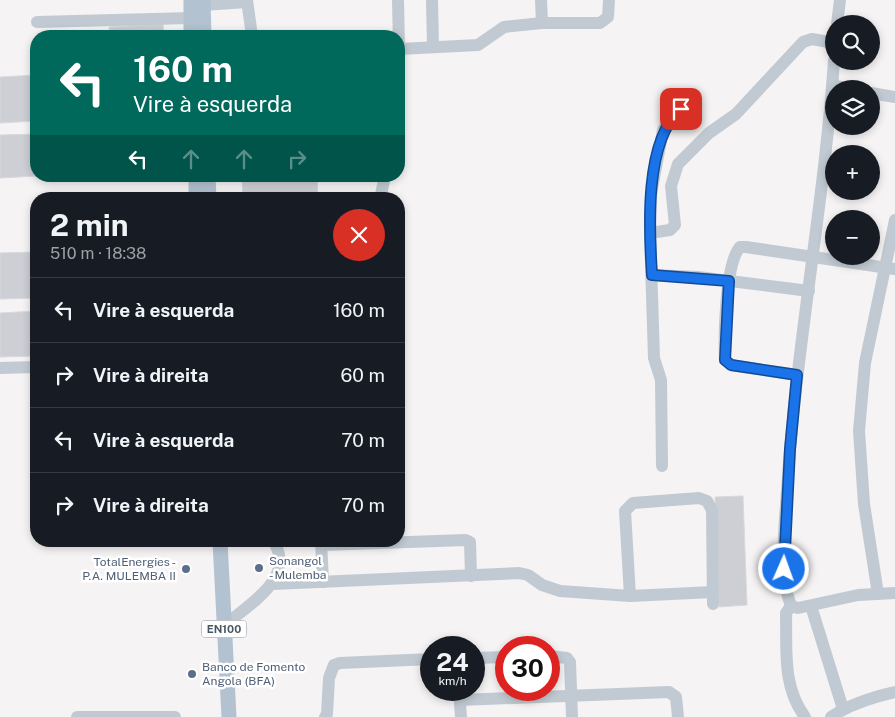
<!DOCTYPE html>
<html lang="pt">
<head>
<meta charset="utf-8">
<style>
	body { margin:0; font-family:"Public Sans",sans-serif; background:#20242c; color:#f1f3f6; height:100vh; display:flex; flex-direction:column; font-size:19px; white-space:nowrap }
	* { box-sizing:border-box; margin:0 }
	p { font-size:16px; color:#9ea1a6 }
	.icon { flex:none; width:28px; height:28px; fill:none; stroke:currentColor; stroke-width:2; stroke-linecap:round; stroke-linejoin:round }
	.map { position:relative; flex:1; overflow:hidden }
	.drawer { position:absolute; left:30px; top:192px; width:375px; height:355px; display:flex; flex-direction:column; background:#171b24; border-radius:20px; box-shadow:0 2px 8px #0003 }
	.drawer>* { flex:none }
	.banner { position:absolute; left:30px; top:30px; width:375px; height:152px; border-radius:20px; box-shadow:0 2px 8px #0003; background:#00695c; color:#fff; overflow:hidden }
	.fabs { position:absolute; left:825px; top:15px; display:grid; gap:10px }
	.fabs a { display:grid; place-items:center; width:55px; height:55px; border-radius:50%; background:#171b24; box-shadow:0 2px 8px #0003; font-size:25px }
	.speed { position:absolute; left:420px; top:636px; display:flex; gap:10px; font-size:25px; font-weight:700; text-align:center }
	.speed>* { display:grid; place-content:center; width:65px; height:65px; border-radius:50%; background:#171b24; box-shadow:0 2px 8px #0003; line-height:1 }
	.speed small { font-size:12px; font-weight:400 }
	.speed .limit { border:8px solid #d22; background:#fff; color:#111 }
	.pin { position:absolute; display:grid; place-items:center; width:42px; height:42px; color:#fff; margin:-21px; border-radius:10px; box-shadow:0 2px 8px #0006 }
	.me { position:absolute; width:55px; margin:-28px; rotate:2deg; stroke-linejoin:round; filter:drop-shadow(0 0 4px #0008) }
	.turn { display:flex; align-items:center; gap:18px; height:105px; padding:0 20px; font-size:22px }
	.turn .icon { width:65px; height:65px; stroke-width:2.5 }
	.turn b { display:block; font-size:35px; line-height:42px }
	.lanes { display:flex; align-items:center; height:48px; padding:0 20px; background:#0003; justify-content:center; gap:25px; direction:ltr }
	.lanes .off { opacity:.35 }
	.round { display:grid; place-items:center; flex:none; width:52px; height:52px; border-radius:26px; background:#20242c }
	.headline { display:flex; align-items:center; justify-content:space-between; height:85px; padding:0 20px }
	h1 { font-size:30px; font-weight:700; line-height:38px }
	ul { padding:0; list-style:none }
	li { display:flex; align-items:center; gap:15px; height:65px; padding:0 20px; border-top:1px solid #363941 }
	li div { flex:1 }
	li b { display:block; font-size:19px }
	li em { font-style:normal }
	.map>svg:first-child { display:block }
	.building { fill:#cdcfd5; stroke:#d7d9de }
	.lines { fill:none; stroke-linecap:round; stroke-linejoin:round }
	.minor { stroke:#c1cad2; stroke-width:12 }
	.major { stroke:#b3c2d1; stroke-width:15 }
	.route-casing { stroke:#114b97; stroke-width:12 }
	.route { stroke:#1a73e8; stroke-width:9 }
	.service-dot { fill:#5c6f8a; stroke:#fff; stroke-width:2 }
	.labels { text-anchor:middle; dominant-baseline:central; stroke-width:5; stroke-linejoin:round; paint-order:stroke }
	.shield { fill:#fff; stroke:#808990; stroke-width:1 }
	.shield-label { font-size:11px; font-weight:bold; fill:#4a5661 }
	.service-label { font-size:12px; fill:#4e5e75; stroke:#fff; text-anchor:start }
</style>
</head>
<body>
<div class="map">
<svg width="895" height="717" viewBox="0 0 895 717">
	<rect width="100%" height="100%" fill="#f5f3f3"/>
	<g class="building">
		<path d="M163,24L164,36H110L109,27Z"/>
		<path d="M36,75V121L0,123V77Z"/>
		<path d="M36,134L38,176L0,178V135Z"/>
		<path d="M242,176H317L318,199H243Z"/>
		<path d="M36,252V298L0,299V253Z"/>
		<path d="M36,311V356L0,357V313Z"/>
		<path d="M743,496L747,605L719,607L715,497Z"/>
	</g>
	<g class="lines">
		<g class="minor">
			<path d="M247,0L252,36"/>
			<path d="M398,0L399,49"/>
			<path d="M432,0L433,47"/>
			<path d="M541,0L542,23"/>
			<path d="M203,5L247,2"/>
			<path d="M37,22L191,18"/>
			<path d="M837,24L840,0"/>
			<path d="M399,49L478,45L504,27L542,23H600L608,17L609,0"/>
			<path d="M834,61C824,205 796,346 787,490C785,525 778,573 791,606L798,608L858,595L895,593"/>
			<path d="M832,85L851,89"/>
			<path d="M871,93L895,97"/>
			<path d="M380,199L385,176"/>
			<path d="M650,233L670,230L675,225L671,186L678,164L709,133L736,114L803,42L812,39L834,43"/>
			<path d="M652,275L698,277L809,291"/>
			<path d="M0,368L36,367"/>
			<path d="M797,375L731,365L725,360C724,336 725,264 740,247H746L895,269"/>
			<path d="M662,466L661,380L654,358L650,233L651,194L663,130L672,116L689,102"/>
			<path d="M321,541L323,582"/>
			<path d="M322,545L466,540L470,542L471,576"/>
			<path d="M273,584L519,573L528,575L542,585L560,591L630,596L713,592"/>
			<path d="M878,594L864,504L859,431L865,363L895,220"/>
			<path d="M630,596L625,511L633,503L699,498L707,501L712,510L713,604"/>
			<path d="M791,606L786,613C787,650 782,686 805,717"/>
			<path d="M811,606L843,709"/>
			<path d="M224,626C247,605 298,578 273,541"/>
			<path d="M549,656L567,658L570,662L572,717"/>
			<path d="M474,658L506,657"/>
			<path d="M459,690L461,717"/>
			<path d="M460,700L669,692L676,697L678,717"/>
			<path d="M77,717H175"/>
			<path d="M325,717L327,714L329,678L334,665L340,663L431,659"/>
			<path d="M831,717C850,704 872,697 895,692"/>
		</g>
		<g class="major">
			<path d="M191,0V36"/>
			<path d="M203,0L204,36"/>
			<path d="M196,176V199"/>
			<path d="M208,176L209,199"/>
			<path d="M220,541L229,717"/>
		</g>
	</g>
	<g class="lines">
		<g class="route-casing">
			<path id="route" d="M681,109C644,140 649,230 652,275L729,281L725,360L731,365L797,375L790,449L784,569"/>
		</g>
		<use href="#route" class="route"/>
	</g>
	<g class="service-dot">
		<circle cx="259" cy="568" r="5"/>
		<circle cx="186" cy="569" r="5"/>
		<circle cx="192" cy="674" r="5"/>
	</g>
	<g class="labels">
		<rect class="shield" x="201.5" y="620.5" width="45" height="17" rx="4"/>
		<g class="shield-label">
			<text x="224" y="629">EN100</text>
		</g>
		<g class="service-label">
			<text x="269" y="561">Sonangol<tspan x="269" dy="14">- Mulemba</tspan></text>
			<text x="176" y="562" text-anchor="end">TotalEnergies -<tspan x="176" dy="14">P.A. MULEMBA II</tspan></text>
			<text x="202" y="667">Banco de Fomento<tspan x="202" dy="14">Angola (BFA)</tspan></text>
		</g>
	</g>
</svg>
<div class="fabs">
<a><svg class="icon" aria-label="search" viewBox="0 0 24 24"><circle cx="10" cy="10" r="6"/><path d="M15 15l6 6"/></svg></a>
<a><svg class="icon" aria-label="layers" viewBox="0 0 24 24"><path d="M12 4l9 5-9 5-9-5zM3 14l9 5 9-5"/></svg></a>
<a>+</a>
<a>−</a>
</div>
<div class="speed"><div>24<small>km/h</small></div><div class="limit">30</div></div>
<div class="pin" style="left:681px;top:109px;background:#d93025"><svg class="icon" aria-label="arrive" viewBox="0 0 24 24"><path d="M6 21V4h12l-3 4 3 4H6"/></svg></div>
<svg class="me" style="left:784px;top:569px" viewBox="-20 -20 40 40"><circle r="17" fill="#1a73e8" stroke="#fff" stroke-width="3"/><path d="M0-11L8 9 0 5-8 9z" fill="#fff"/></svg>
<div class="banner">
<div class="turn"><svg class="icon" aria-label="left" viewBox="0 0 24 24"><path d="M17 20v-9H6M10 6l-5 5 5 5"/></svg><div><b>160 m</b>Vire à esquerda</div></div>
<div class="lanes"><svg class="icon" aria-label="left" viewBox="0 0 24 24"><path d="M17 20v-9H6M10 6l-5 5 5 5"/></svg><svg class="icon off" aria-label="ahead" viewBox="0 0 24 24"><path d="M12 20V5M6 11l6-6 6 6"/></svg><svg class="icon off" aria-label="ahead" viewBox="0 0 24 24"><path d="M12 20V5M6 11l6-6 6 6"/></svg><svg class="icon off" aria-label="right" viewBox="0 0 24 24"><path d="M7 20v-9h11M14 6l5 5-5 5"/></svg></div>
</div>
<section class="drawer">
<div class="headline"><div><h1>2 min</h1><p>510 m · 18:38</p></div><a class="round" style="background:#d93025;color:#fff"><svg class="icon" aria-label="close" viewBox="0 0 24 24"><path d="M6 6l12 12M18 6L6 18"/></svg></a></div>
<ul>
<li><svg class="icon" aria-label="left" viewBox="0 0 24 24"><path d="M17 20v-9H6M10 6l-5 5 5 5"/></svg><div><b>Vire à esquerda</b></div><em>160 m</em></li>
<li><svg class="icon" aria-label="right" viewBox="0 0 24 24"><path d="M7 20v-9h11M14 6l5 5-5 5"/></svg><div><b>Vire à direita</b></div><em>60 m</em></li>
<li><svg class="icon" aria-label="left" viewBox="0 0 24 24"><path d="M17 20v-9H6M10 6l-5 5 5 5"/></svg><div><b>Vire à esquerda</b></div><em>70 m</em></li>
<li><svg class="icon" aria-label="right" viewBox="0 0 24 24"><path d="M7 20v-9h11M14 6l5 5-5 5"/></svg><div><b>Vire à direita</b></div><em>70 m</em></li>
</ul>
</section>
</div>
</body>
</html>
